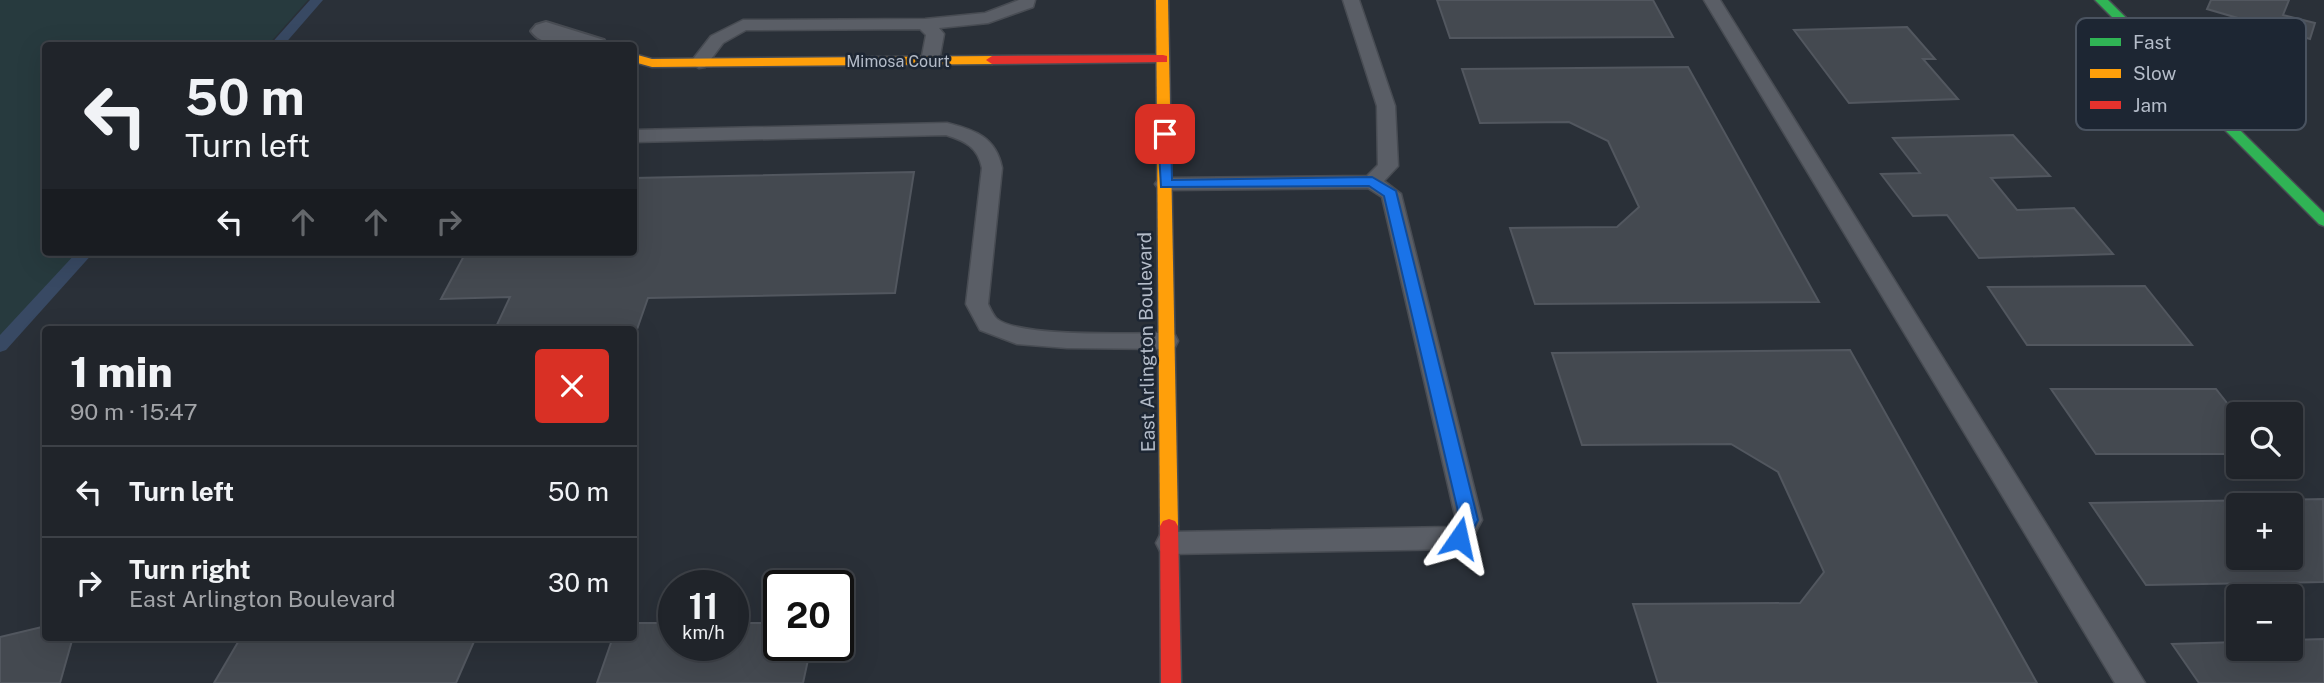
<!DOCTYPE html>
<html lang="en">
<head>
<meta charset="utf-8">
<style>
	body { margin:0; font-family:"Public Sans",sans-serif; background:#282c32; color:#f1f3f6; height:100vh; display:flex; flex-direction:column; font-size:26px; white-space:nowrap }
	* { box-sizing:border-box; margin:0 }
	p { font-size:23px; color:#a2a4a8 }
	.icon { flex:none; width:38px; height:38px; fill:none; stroke:currentColor; stroke-width:2; stroke-linecap:round; stroke-linejoin:round }
	.map { position:relative; flex:1; overflow:hidden }
	.drawer { position:absolute; left:42px; top:326px; width:595px; height:315px; display:flex; flex-direction:column; background:#20242a; border-radius:7px; box-shadow:0 7px 28px #0002,0 0 0 2px #3d4147 }
	.drawer>* { flex:none }
	.guide { position:absolute; left:42px; top:42px; width:595px; height:214px; border-radius:7px; box-shadow:0 7px 28px #0002,0 0 0 2px #3d4147; background:#20242a; color:#f1f3f6; overflow:hidden }
	.tools { position:absolute; left:2226px; top:402px; display:grid; gap:14px }
	.tools a { display:grid; place-items:center; width:77px; height:77px; border-radius:7px; background:#20242a; box-shadow:0 7px 28px #0002,0 0 0 2px #3d4147; font-size:35px }
	.speed { position:absolute; left:658px; top:570px; display:flex; gap:14px; font-size:35px; font-weight:700; text-align:center }
	.speed>* { display:grid; place-content:center; width:91px; height:91px; border-radius:50%; background:#20242a; box-shadow:0 7px 28px #0002,0 0 0 2px #3d4147; line-height:1 }
	.speed small { font-size:18px; font-weight:400 }
	.speed .limit { border:4px solid #111; border-radius:10px; background:#fff; color:#111 }
	.pin { position:absolute; display:grid; place-items:center; width:60px; height:60px; color:#fff; margin:-30px; border-radius:14px; box-shadow:0 4px 10px #0006 }
	.me { position:absolute; width:77px; margin:-38px; rotate:11deg; stroke-linejoin:round; filter:drop-shadow(0 0 5px #0008) }
	.turn { display:flex; align-items:center; gap:24px; height:147px; padding:0 28px; font-size:32px }
	.turn .icon { width:91px; height:91px; stroke-width:2.5 }
	.turn b { display:block; font-size:49px; line-height:60px }
	.lanes { display:flex; align-items:center; height:66px; padding:0 28px; background:#0003; justify-content:center; gap:35px; direction:ltr }
	.lanes .off { opacity:.35 }
	.round { display:grid; place-items:center; flex:none; width:74px; height:74px; border-radius:7px; background:#282c32 }
	.head { display:flex; align-items:center; justify-content:space-between; height:119px; padding:0 28px }
	h1 { font-size:42px; font-weight:800; line-height:52px }
	ul { padding:0; list-style:none }
	li { display:flex; align-items:center; gap:21px; height:91px; padding:0 28px; border-top:2px solid #3d4147 }
	li div { flex:1 }
	li b { display:block; font-size:26px }
	li em { font-style:normal }
	.map>svg:first-child { display:block }
	.green { fill:#273a3e }
	.lines { fill:none; stroke-linecap:round; stroke-linejoin:round }
	.stream { fill:#384963; fill-rule:evenodd }
	.building { fill:#444950; stroke:#52575f; stroke-width:2; fill-rule:evenodd }
	.lane-casing { stroke:#484c53; stroke-width:3 }
	.street-casing { stroke:#484c53; stroke-width:4 }
	.fast-casing { stroke:#484c53; stroke-width:3 }
	.slow-casing { stroke:#484c53; stroke-width:3 }
	.jam-casing { stroke:#484c53; stroke-width:3 }
	.lane { fill:#5a5e66; fill-rule:evenodd }
	.street { fill:#5a5e66; fill-rule:evenodd }
	.fast { fill:#30b455; fill-rule:evenodd }
	.slow { fill:#ff9f0a; fill-rule:evenodd }
	.jam { fill:#e5322d; fill-rule:evenodd }
	.route { fill:#1a73e8; stroke:#114b97; stroke-width:2 }
	.labels { text-anchor:middle; dominant-baseline:central; stroke-width:5; stroke-linejoin:round; paint-order:stroke }
	.far-street-label { font-size:16px; fill:#b4bcc9; stroke:#1d2633 }
	.street-label { font-size:19px; fill:#b4bcc9; stroke:#1d2633 }
	.key { fill:#1d2633; stroke:#4a5360; stroke-width:2 }
	.key-label { font-size:19px; fill:#b4bcc9 }
</style>
</head>
<body>
<div class="map">
<svg width="2324" height="683" viewBox="0 0 2324 683">
	<rect width="100%" height="100%" fill="#2a3038"/>
	<path class="green" d="M0,0H308L268,45L46,46V252H83L0,345Z"/>
	<g class="lines">
		<g class="stream">
			<path d="M310,0H323L283,46H269Z"/>
			<path d="M77,252H94L6,350L0,352V335Z"/>
		</g>
	</g>
	<g class="building">
		<path d="M1437,0H1653L1673,37L1450,38Z"/>
		<path d="M2211,0H2289L2283,15L2315,23L2310,39L2207,9Z"/>
		<path d="M1907,27L1935,59H1923L1958,99L1849,103L1794,30Z"/>
		<path d="M1688,67L1819,302L1535,304L1510,228L1617,227L1639,207L1608,141L1569,122L1480,123L1462,69Z"/>
		<path d="M2013,135L2050,176L1991,178L2017,210L2074,208L2113,254L1979,258L1947,215L1913,216L1881,174L1920,173L1893,138Z"/>
		<path d="M914,172L895,293L648,298L634,338V329H495L510,297L441,299L466,252H634V178Z"/>
		<path d="M2145,286L2192,345H2027L1988,287Z"/>
		<path d="M1850,350L2037,683H1658L1633,604L1800,603L1824,572L1778,472L1731,444L1582,445L1552,353Z"/>
		<path d="M2051,389H2216L2238,417V454H2096Z"/>
		<path d="M2323,499L2324,582L2146,585L2090,503ZM2238,506H2291V558H2238Z"/>
		<path d="M634,623H674V646H733V623H779V646H811L803,683H597L613,637H634Z"/>
		<path d="M46,626V637H73L60,683H0V637Z"/>
		<path d="M241,637H476L456,683H214Z"/>
		<path d="M2324,639V683H2199L2172,644L2238,642V649H2291V640Z"/>
	</g>
	<g class="lines">
		<g class="lane-casing">
			<g id="lane">
				<path d="M1019,0H1035L1033,7L988,23L939,28L944,34L939,61L930,66L921,61L926,35L920,29L746,30L723,43L705,67L699,68L690,63L711,36L743,20L925,19L985,13Z"/>
				<path d="M1343,0H1359L1395,106L1398,166L1384,181L1401,194L1482,520L1468,546L1459,549L1169,554L1160,551L1156,543L1160,535L1169,532L1451,527L1456,520L1382,197L1368,188L1165,190L1158,188L1155,184L1158,180L1165,178L1367,176L1378,165L1377,106Z"/>
				<path d="M1704,0H1720L2145,683H2115Z"/>
				<path d="M947,123C975,130 996,137 1002,168L988,304C990,308 993,315 996,318C1017,338 1134,333 1167,333L1175,335L1178,341L1175,347L1167,349L1067,348L1017,344L980,330L966,304L982,168C978,147 965,141 946,135L634,142V130Z"/>
			</g>
		</g>
		<g class="street-casing">
			<path id="street" d="M546,22L604,40L608,46C586,46 546,52 531,31L536,25Z"/>
		</g>
		<g class="fast-casing">
			<path id="fast" d="M2095,0H2108L2324,213V226L2319,224Z"/>
		</g>
		<g class="slow-casing">
			<g id="slow">
				<path d="M1156,0H1168L1178,526L1175,531L1169,533L1163,531L1160,526Z"/>
				<path d="M634,54L652,59L992,56L998,60L992,64L652,67L634,62Z"/>
			</g>
		</g>
		<g class="jam-casing">
			<g id="jam">
				<path d="M1163,55L1167,56V62L992,64L986,60L992,56Z"/>
				<path d="M1169,519L1175,521L1178,526L1181,683H1161L1160,526L1163,521Z"/>
			</g>
		</g>
		<use href="#lane" class="lane"/>
		<use href="#street" class="street"/>
		<use href="#fast" class="fast"/>
		<use href="#slow" class="slow"/>
		<use href="#jam" class="jam"/>
	</g>
	<path class="route" d="M1165,130L1171,134L1172,180L1372,177L1396,191L1478,520L1466,543L1459,546L1453,543L1450,538L1460,520L1384,196L1369,186L1161,187L1158,134Z"/>
	<g class="labels">
		<g class="far-street-label">
			<text x="898" y="61">Mimosa Court</text>
		</g>
		<g class="street-label">
			<text transform="translate(1146 342) rotate(-91)">East Arlington Boulevard</text>
		</g>
	</g>
	<rect x="2076" y="18" width="230" height="112" rx="10" class="key"/>
	<rect x="2090" y="38" width="31" height="8" fill="#30b455"/>
	<rect x="2090" y="69" width="31" height="9" fill="#ff9f0a"/>
	<rect x="2090" y="101" width="31" height="8" fill="#e5322d"/>
	<g class="key-label">
		<text x="2133" y="49">Fast</text>
		<text x="2133" y="80">Slow</text>
		<text x="2133" y="112">Jam</text>
	</g>
</svg>
<div class="tools">
<a><svg class="icon" aria-label="search" viewBox="0 0 24 24"><circle cx="10" cy="10" r="6"/><path d="M15 15l6 6"/></svg></a>
<a>+</a>
<a>−</a>
</div>
<div class="speed"><div>11<small>km/h</small></div><div class="limit">20</div></div>
<div class="pin" style="left:1165px;top:134px;background:#d93025"><svg class="icon" aria-label="arrive" viewBox="0 0 24 24"><path d="M6 21V4h12l-3 4 3 4H6"/></svg></div>
<svg class="me" style="left:1459px;top:538px" viewBox="-20 -20 40 40"><path d="M0-17L14 15 0 8-14 15z" fill="#1a73e8" stroke="#fff" stroke-width="4"/></svg>
<div class="guide">
<div class="turn"><svg class="icon" aria-label="left" viewBox="0 0 24 24"><path d="M17 20v-9H6M10 6l-5 5 5 5"/></svg><div><b>50 m</b>Turn left</div></div>
<div class="lanes"><svg class="icon" aria-label="left" viewBox="0 0 24 24"><path d="M17 20v-9H6M10 6l-5 5 5 5"/></svg><svg class="icon off" aria-label="ahead" viewBox="0 0 24 24"><path d="M12 20V5M6 11l6-6 6 6"/></svg><svg class="icon off" aria-label="ahead" viewBox="0 0 24 24"><path d="M12 20V5M6 11l6-6 6 6"/></svg><svg class="icon off" aria-label="right" viewBox="0 0 24 24"><path d="M7 20v-9h11M14 6l5 5-5 5"/></svg></div>
</div>
<section class="drawer">
<div class="head"><div><h1>1 min</h1><p>90 m · 15:47</p></div><a class="round" style="background:#d93025;color:#fff"><svg class="icon" aria-label="close" viewBox="0 0 24 24"><path d="M6 6l12 12M18 6L6 18"/></svg></a></div>
<ul>
<li><svg class="icon" aria-label="left" viewBox="0 0 24 24"><path d="M17 20v-9H6M10 6l-5 5 5 5"/></svg><div><b>Turn left</b></div><em>50 m</em></li>
<li><svg class="icon" aria-label="right" viewBox="0 0 24 24"><path d="M7 20v-9h11M14 6l5 5-5 5"/></svg><div><b>Turn right</b><p>East Arlington Boulevard</p></div><em>30 m</em></li>
</ul>
</section>
</div>
</body>
</html>
